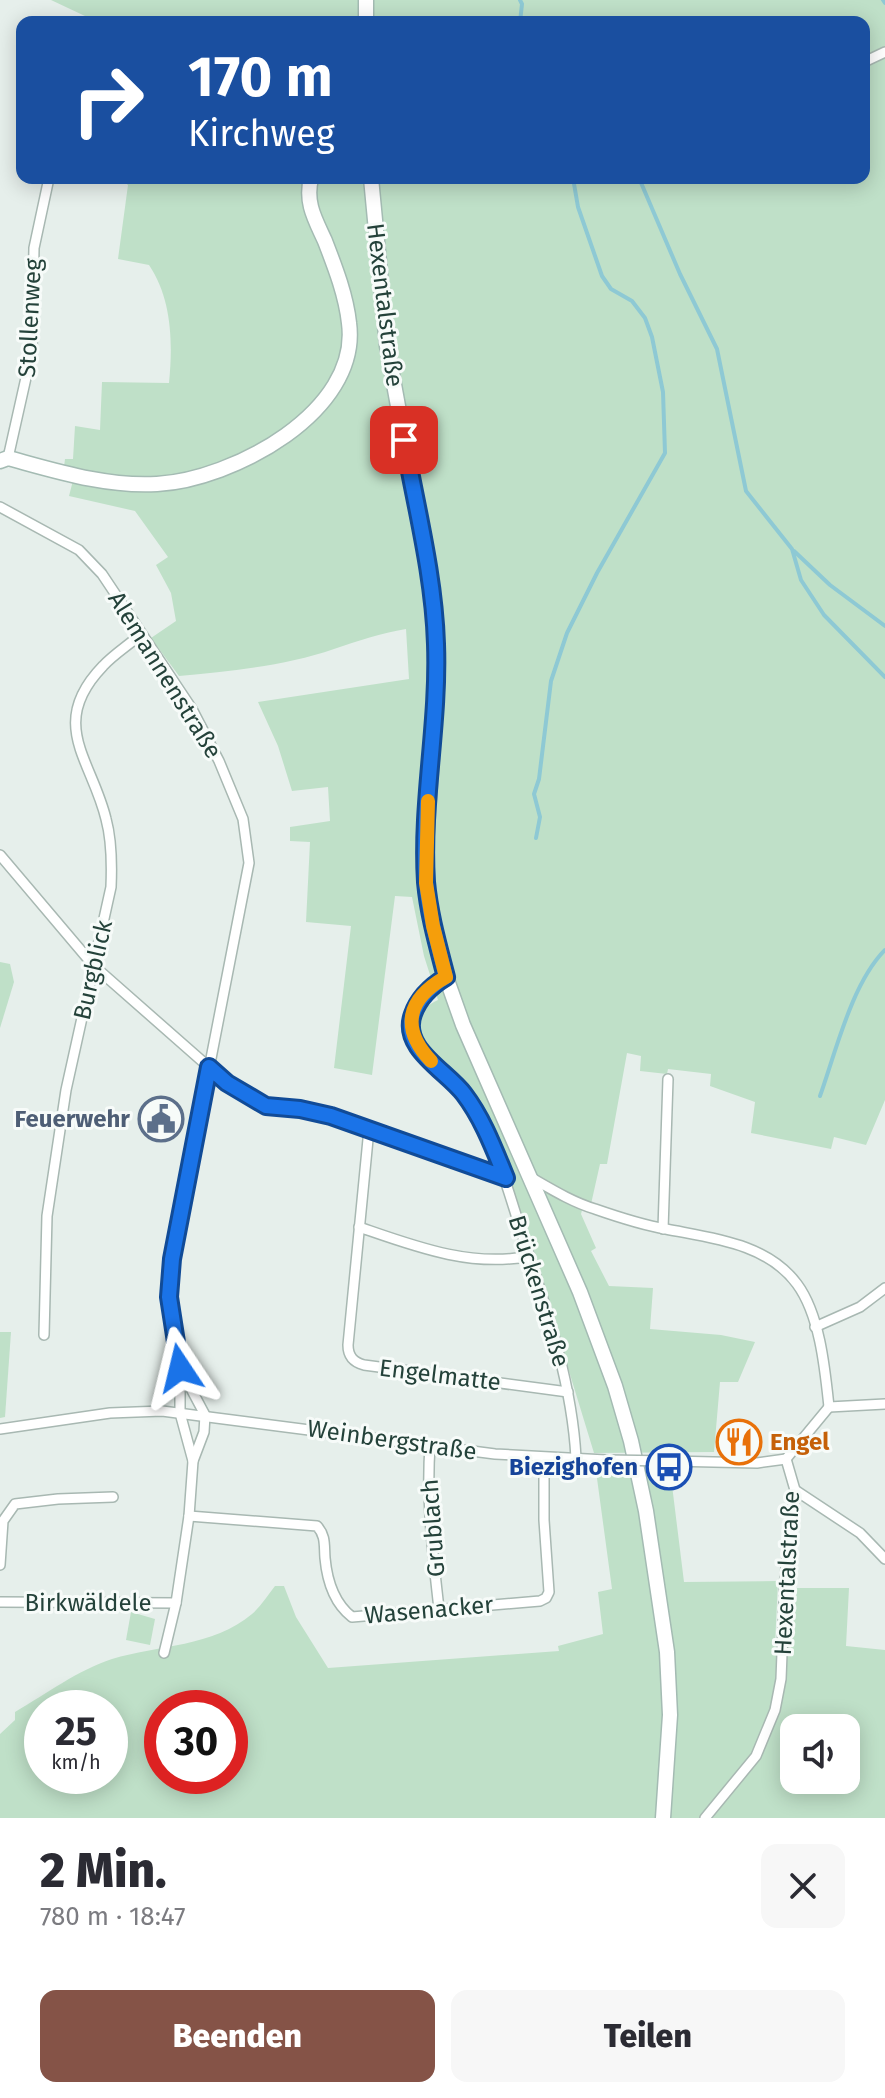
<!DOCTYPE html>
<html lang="de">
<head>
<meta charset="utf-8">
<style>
	body { margin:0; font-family:"Fira Sans",sans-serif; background:#f7f7f7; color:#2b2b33; height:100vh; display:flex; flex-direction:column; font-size:30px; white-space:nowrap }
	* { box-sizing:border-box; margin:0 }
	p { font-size:26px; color:#7c7c81 }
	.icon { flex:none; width:44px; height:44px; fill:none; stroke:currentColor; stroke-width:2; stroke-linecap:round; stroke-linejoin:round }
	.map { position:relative; height:1818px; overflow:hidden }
	.sheet { display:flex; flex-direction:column; background:#fff; flex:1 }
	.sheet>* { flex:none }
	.banner { position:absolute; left:16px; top:16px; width:854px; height:168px; border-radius:16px; box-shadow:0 4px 20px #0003; background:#1a4fa0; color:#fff; overflow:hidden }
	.tools { position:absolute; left:780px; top:1714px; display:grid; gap:16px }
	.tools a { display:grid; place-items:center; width:80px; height:80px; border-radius:16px; background:#fff; box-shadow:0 4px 20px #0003; font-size:40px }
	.speed { position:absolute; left:24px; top:1690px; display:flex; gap:16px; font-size:40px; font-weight:700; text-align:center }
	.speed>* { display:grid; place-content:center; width:104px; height:104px; border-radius:50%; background:#fff; box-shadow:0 4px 20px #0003; line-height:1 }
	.speed small { font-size:20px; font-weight:400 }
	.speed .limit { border:12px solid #d22; background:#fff; color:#111 }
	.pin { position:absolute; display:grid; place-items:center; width:68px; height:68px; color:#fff; margin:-34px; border-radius:16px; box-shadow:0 4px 12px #0006 }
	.me { position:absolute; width:88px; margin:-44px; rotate:350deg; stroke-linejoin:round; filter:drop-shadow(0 0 6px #0008) }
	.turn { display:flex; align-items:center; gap:28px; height:168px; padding:0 40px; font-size:36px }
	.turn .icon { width:104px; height:104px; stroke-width:2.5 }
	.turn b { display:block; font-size:56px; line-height:68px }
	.round { display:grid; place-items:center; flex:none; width:84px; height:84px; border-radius:16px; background:#f7f7f7 }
	.overview { display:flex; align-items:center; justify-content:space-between; height:136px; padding:0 40px }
	h1 { font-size:48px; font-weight:800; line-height:60px }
	.primary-button { display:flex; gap:16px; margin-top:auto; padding:16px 40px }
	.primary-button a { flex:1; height:92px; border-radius:16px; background:#855347; color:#fff; font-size:32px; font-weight:800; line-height:92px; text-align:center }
	.primary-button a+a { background:#f7f7f7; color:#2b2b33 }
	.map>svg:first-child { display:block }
	.green { fill:#bfe0c8; fill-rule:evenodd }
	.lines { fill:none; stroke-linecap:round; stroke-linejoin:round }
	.stream { stroke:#8ec9d4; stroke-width:4 }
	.street-casing { stroke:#a8b8b2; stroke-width:12 }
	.secondary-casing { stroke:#a4bbb3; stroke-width:17 }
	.street { stroke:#fff; stroke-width:9 }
	.secondary { stroke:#fff; stroke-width:14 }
	.street-bridge-casing { stroke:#a8b8b2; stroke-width:12; stroke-linecap:butt }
	.street-bridge { stroke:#fff; stroke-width:9 }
	.route-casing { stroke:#114b97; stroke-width:20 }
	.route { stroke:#1a73e8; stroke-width:14 }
	.slow { stroke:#f59e0b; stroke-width:14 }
	.labels { text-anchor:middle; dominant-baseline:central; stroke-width:6; stroke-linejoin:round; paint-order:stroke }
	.street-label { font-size:24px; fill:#24423a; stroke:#f7fbf9 }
	.service-label { font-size:24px; font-weight:bold; fill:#4e5e75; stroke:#f7fbf9; text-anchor:end }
	.food-label { font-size:24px; font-weight:bold; fill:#c56008; stroke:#f7fbf9; text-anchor:start }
	.transit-label { font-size:24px; font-weight:bold; fill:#164399; stroke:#f7fbf9; text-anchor:end }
</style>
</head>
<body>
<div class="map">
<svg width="885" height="1818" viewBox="0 0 885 1818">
	<rect width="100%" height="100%" fill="#e6efeb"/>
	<g class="green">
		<path d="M51,0H885V1100L866,1145L834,1137L831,1149L751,1133L755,1102L710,1086L711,1074L668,1069L667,1074L640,1071L641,1056L627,1053L607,1164H600L589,1213L582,1210L581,1214L596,1248L591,1251L609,1286L653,1288L650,1329L721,1335L755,1342L738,1382H720L714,1452L594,1453L500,1145L473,1097L419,1036C413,1017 422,1008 438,1000L424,956L412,897L395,896L372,1075L334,1068L351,926L306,922L310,842L290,841V827L330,821L328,787L292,791L278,746L258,702L409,679L406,629C381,633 358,641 334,649C285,666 230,671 179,676L151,638L176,621L171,593L156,565L168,557L135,511L69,496L76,469L64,467L65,459H73L75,426L100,430L102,382L169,383C173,343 172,299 149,265L118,259L128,185L120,178H864V22H83L85,16Z"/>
		<path d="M0,962L10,964L14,982L0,1028Z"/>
		<path d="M0,1332H11L5,1417L0,1418Z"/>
		<path d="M670,1469L684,1582L778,1581L775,1645L791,1648L793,1588H849L846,1646L885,1650V1818H0V1734L15,1720V1712C46,1694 78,1670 112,1659C158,1645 213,1647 252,1614C261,1606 268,1595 275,1586H284L296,1617L328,1668L559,1651L558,1646L603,1634L598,1592L612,1589L596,1471ZM42,1708H110V1776H42ZM162,1708H230V1776H162ZM794,1728H846V1780H794Z"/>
		<path d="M131,1612L155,1619L150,1645L126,1640Z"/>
	</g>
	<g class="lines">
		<g class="stream">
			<path d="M520,0L522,4L520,22"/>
			<path d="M883,0L885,3"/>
			<path d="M639,178L680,274L717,349L746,491L792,549L801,580L824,615L885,677"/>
			<path d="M794,551L830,585L885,626"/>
			<path d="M536,838L540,817L534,794L539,779L551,681L567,633L597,573L665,453L663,392L652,337L645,318L632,301L611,289L602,276L578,207L573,178"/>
			<path d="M820,1096C836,1051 852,983 885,950"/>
		</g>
		<g class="street-casing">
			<g id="street">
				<path d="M864,62L885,52"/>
				<path d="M8,458L32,351L34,248L49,178"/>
				<path d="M0,507L79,550L102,574L192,709L219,761L243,819L249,863L172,1259L169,1297L180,1368V1413L193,1461"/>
				<path d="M0,855L94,966L227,1083L266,1106L300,1109L331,1116L506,1178"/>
				<path d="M446,977C430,986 410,1003 410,1023C411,1053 443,1070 461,1089C467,1097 473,1106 478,1115C498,1153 509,1193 522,1234C546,1307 572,1382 576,1458"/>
				<path d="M369,1129L348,1345C348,1356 353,1362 364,1365L568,1392"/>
				<path d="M530,1177C551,1189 572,1202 595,1209C618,1217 642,1225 666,1229C711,1238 767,1243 797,1284C820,1315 825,1369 829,1407"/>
				<path d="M359,1227C414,1246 471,1268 530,1256"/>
				<path d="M663,1229L668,1079"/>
				<path d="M815,1327L860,1307L885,1288"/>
				<path d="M44,1335L47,1216L66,1090L111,887C112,864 112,841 106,819C92,760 47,724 103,666C114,654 129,645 141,634"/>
				<path d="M829,1407L885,1404"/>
				<path d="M0,1429L110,1413L162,1411L495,1454L606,1460"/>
				<path d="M430,1446C426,1501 433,1555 439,1609"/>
				<path d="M786,1459L829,1407"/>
				<path d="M670,1461L757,1463L786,1459"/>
				<path d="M795,1490L860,1533L885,1559"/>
				<path d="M189,1516L317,1526C326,1536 324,1545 325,1558C327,1580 334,1603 352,1617L540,1601L546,1598L549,1592L544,1520V1458"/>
				<path d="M0,1565L3,1521L15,1504L58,1499L113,1497"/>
				<path d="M0,1602L176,1603"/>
				<path d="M164,1653L176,1603L189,1516L193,1461L204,1432L205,1415L180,1368"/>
				<path d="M705,1818L756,1756L775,1710L781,1679L785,1577L795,1490L786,1459"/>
			</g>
		</g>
		<g class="secondary-casing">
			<g id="secondary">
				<path d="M366,22V0"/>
				<path d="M371,178L387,346L433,597L437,684L426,841V883L433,926L446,977L463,1025L580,1292L615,1386L631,1441L646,1511L667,1652L670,1715L663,1818"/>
				<path d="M0,461L8,458C56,471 106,487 157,484C232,480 361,412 349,323C346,295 335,267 325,241C315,219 305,203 311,178"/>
			</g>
		</g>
		<use href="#street" class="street"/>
		<use href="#secondary" class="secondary"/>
		<g class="street-bridge-casing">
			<path id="street-bridge" d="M606,1460L670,1461"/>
		</g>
		<use href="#street-bridge" class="street-bridge"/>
	</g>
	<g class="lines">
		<g class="route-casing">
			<path id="route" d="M180,1368L169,1297L172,1259L209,1067L227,1083L266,1106L300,1109L331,1116L506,1178C494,1149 483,1119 464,1094C447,1071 400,1048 413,1014C419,997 431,986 446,977C438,946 429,915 426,882C421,803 439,724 436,644C434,576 416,507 404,440"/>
		</g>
		<use href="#route" class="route"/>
		<path class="slow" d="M428,801L426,883L433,926L446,977C407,999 400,1028 431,1061"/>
	</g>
	<defs>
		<g id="civic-ring" transform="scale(2.3)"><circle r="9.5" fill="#f7fbf9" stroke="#5c6f8a" stroke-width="1.5"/><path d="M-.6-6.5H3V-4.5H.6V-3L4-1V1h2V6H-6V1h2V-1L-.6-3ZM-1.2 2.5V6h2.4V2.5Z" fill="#5c6f8a"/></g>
		<g id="restaurant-ring" transform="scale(2.3)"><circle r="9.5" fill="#f7fbf9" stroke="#e8710a" stroke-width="1.5"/><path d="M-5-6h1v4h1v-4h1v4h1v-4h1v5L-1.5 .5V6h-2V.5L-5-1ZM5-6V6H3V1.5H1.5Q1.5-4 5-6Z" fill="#e8710a"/></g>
		<g id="bus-ring" transform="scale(2.3)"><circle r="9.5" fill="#f7fbf9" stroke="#1a4fb4" stroke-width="1.5"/><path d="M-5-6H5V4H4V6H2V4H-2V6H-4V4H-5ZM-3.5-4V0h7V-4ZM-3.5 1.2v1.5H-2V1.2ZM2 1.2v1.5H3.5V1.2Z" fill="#1a4fb4"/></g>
	</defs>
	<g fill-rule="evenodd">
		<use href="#civic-ring" x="161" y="1119"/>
		<use href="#restaurant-ring" x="739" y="1442"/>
		<use href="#bus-ring" x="669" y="1467"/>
	</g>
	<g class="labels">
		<g class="street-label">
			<text transform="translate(385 305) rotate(83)">Hexentalstraße</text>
			<text transform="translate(30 318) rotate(-87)">Stollenweg</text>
			<text transform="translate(165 675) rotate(58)">Alemannenstraße</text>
			<text transform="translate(93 970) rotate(-77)">Burgblick</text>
			<text transform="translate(539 1291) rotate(73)">Brückenstraße</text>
			<text transform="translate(440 1375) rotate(7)">Engelmatte</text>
			<text transform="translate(392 1440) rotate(8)">Weinbergstraße</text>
			<text transform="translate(433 1528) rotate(-94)">Grublach</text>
			<text transform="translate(787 1573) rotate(-87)">Hexentalstraße</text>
			<text x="88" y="1603">Birkwäldele</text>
			<text transform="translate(429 1610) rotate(-5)">Wasenacker</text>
		</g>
		<g class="service-label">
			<text x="130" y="1119">Feuerwehr</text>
		</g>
		<g class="food-label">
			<text x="770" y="1442">Engel</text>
		</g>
		<g class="transit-label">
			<text x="638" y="1467">Biezighofen</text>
		</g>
	</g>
</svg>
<div class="tools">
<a><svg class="icon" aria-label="sound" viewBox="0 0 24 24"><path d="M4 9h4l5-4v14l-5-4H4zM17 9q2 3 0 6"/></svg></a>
</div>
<div class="speed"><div>25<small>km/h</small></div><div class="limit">30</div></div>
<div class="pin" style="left:404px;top:440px;background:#d93025"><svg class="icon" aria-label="arrive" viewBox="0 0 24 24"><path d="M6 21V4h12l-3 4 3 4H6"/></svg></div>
<svg class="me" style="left:180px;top:1368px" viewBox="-20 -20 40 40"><path d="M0-17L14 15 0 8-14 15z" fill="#1a73e8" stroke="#fff" stroke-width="4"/></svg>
<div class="banner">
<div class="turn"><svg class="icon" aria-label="right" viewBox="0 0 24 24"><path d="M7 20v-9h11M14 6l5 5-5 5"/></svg><div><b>170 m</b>Kirchweg</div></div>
</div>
</div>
<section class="sheet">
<div class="overview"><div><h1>2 Min.</h1><p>780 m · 18:47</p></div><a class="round"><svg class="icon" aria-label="close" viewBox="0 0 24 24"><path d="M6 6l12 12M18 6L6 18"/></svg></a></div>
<div class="primary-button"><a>Beenden</a><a>Teilen</a></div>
</section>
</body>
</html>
